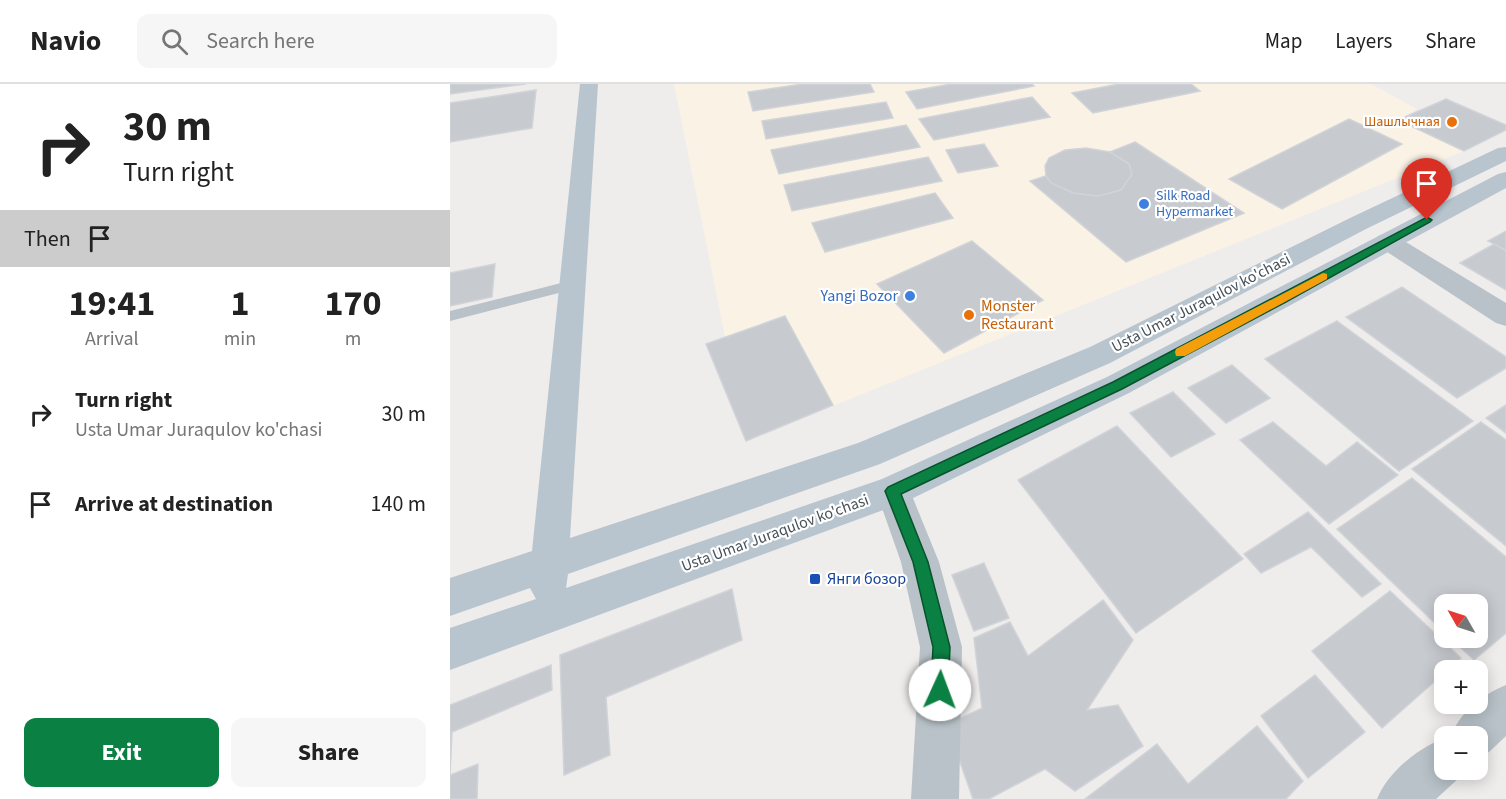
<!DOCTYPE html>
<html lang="en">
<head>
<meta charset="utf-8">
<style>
	body { margin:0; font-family:"Source Sans 3",sans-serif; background:#f6f6f6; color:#222; height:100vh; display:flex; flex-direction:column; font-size:22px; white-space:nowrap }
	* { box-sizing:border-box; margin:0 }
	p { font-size:20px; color:#767676 }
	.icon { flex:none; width:33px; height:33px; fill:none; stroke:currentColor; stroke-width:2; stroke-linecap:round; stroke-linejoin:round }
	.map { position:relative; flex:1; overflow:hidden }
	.panel { display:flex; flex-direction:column; background:#fff; width:450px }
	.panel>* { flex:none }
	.hud { background:#fff; color:#222; overflow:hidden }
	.needle { width:39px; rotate:309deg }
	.buttons { position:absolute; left:984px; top:510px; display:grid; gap:12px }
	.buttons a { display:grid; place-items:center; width:54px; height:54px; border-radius:12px; background:#fff; box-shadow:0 3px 15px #0003; font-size:30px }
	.pin { position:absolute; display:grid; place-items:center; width:51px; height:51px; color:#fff; margin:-62px -26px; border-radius:50% 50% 50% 0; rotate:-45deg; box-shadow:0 0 6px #0007 }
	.pin .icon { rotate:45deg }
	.me { position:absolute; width:66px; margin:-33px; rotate:2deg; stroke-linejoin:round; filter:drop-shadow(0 0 4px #0008) }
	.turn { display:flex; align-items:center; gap:21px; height:126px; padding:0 24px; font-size:27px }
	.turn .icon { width:78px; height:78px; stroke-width:2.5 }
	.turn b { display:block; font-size:42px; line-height:51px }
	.then { display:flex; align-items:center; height:57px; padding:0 24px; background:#0003; gap:12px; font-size:22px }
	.eta { display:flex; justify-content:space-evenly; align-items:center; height:102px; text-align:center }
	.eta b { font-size:36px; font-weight:700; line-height:42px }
	.action { display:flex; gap:12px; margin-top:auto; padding:12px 24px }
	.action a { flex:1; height:69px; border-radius:12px; background:#0b8043; color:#fff; font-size:24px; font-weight:700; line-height:69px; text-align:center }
	.action a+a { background:#f6f6f6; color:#222 }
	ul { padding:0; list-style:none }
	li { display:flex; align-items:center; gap:18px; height:90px; padding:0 24px }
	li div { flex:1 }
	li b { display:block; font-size:22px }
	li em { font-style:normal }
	header { display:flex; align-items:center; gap:36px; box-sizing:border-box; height:84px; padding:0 30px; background:#fff; border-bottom:2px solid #e0e0e0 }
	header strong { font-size:28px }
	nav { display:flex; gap:33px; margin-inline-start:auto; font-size:21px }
	.search { width:420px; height:54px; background:#f6f6f6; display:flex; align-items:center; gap:15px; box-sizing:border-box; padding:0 21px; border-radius:12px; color:#767676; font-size:22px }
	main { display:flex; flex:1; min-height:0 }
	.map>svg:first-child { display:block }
	.commercial { fill:#faf2e5 }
	.building { fill:#c7cacf; stroke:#d0d3d8; stroke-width:1.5 }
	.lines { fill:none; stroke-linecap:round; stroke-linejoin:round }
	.lane { fill:#b8c2c8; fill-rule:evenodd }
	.street { fill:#b8c2c8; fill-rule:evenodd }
	.secondary { fill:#b8c5ce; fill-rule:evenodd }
	.route { fill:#0b8043; stroke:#07532c; stroke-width:1.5 }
	.slow { fill:#f59e0b }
	.food-dot { fill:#e8710a; stroke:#fff; stroke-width:2 }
	.shop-dot { fill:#3f7fe0; stroke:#fff; stroke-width:2 }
	.transit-dot { fill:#1a4fb4; stroke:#fff; stroke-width:2 }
	.labels { text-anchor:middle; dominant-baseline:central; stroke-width:4.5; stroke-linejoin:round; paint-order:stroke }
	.far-food-label { font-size:14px; fill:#c56008; stroke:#fff; text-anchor:end }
	.far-shop-label { font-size:14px; fill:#366cbe; stroke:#fff; text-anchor:start }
	.shop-label { font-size:16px; fill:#366cbe; stroke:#fff; text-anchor:end }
	.street-label { font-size:16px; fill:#465158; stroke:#fff }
	.food-label { font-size:16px; fill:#c56008; stroke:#fff; text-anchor:start }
	.transit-label { font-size:16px; fill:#164399; stroke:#fff; text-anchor:start }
</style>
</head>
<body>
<header>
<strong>Navio</strong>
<div class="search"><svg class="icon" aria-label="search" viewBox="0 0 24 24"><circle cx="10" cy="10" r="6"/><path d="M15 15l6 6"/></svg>Search here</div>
<nav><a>Map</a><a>Layers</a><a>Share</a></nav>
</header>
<main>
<section class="panel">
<div class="hud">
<div class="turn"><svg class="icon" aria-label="right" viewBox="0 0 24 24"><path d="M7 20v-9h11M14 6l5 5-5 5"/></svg><div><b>30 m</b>Turn right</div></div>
<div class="then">Then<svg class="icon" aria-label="arrive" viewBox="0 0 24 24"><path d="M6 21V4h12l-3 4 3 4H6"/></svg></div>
</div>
<div class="eta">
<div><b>19:41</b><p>Arrival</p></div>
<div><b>1</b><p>min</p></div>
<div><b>170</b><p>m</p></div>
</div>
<ul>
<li><svg class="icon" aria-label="right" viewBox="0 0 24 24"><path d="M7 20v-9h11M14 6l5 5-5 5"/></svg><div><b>Turn right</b><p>Usta Umar Juraqulov ko'chasi</p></div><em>30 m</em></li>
<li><svg class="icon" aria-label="arrive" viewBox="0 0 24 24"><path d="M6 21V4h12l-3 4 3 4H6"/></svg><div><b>Arrive at destination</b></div><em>140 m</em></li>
</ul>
<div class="action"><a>Exit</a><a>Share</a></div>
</section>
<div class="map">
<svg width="1056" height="715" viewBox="0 0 1056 715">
	<rect width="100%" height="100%" fill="#efecec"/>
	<path class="commercial" d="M224,0H921L967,25L948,36L1014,67L296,357Z"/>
	<g class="building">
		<path d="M0,0H76L0,10Z"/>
		<path d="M353,0H420L424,8L303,27L298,8Z"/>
		<path d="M501,0H582L584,2L467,25L456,8Z"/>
		<path d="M669,0H741L750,7L643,29L622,9Z"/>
		<path d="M86,6L82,44L0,58V19Z"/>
		<path d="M582,13L600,33L484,56L469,35Z"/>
		<path d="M996,15L1056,41V46L1014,67L948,36Z"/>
		<path d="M436,18L443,34L316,55L312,37Z"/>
		<path d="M899,35L952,60L832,125L779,95Z"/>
		<path d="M456,41L470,63L329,90L321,66Z"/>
		<path d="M685,58L794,129L676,178L580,97L596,92L601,99L624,109L648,112L671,106L682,90L679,80L660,68Z"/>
		<path d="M534,60L548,82L508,89L496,66Z"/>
		<path d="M636,64L660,68L679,80L682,90L671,106L648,112L624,109L601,99L596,92L595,82L599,74L615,66Z"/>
		<path d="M478,73L492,97L342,127L334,101Z"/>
		<path d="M485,109L503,134L375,168L362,139Z"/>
		<path d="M1056,147V166L1038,157Z"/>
		<path d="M522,157L593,216L494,269L427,200Z"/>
		<path d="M1044,160L1056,167V206L1010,179Z"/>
		<path d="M45,180L42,213L0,222V189Z"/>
		<path d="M952,203L1056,273V284L1007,314L896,233Z"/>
		<path d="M335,232L383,321L296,357L256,260Z"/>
		<path d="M887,237L1023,337L949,387L815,275Z"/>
		<path d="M782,281L820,314L776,339L738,304Z"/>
		<path d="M723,308L765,350L721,373L680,329Z"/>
		<path d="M1056,321V349L1036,334Z"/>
		<path d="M823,338L876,382L907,358L948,391L879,440L790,356Z"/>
		<path d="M1031,338L1056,356V462L962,385Z"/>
		<path d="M667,342L793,475L686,549L568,396Z"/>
		<path d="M962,394L1056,473V549L1024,576L1000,554H1028V520H994V548L887,445Z"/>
		<path d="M858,428L931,500L912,513L861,463L811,489L794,470Z"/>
		<path d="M534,479L559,534L524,547L502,491Z"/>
		<path d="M282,505L292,556L156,613L160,671L114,691L110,571Z"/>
		<path d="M940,507L1011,574L932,644L862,567Z"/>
		<path d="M653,516L683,556L637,626L668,621L693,662L625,707L595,685L539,715H523L497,641L532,624L524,554L560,538L578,572Z"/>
		<path d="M101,581L102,606L2,648L0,690V621Z"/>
		<path d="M865,591L915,648L858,694L811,632Z"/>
		<path d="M807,642L853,697L836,715H635L707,660L738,700Z"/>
		<path d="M28,680L27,715H0V691Z"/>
	</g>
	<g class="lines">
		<path class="lane" d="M123,196L130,201L128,204L0,237V227Z"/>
		<g class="street">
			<path d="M937,149L946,152L1056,219V242L1046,239L928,162L925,157L928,152Z"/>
			<path d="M443,392L455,396L460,407L489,478L512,563L509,715H461L470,563L451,478L426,407L431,396Z"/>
			<path d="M1056,601V652L1039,668L1028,673V652H1001C1010,628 1032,611 1056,601Z"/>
			<path d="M994,654V686H1013L1010,693L986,715H927C938,688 967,665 994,654Z"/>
		</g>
		<path class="secondary" d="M130,0H148L120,454L408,359L640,263L898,135L1048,64L1056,63V77L916,145L660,279L430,380L118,490L116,504L432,395L657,293L1048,90L1056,88V104L679,309L455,418L0,586V544L86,515L80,504L0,532V494L82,467Z"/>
	</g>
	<path class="route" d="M977,133L982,136L980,138L834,219L672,305L451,410L478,478L500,563L498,606L496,613L490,615L483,613L481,606L483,563L463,478L435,407L438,403L663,298Z"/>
	<path class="slow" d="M873,189L877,190V195L735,272H726L725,268L726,265Z"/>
	<g class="food-dot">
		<circle cx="1002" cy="38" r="6"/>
		<circle cx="519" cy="231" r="6"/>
	</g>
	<g class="shop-dot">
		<circle cx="694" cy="120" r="6"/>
		<circle cx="460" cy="212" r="6"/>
	</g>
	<rect class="transit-dot" x="359" y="489" width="12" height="12" rx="3"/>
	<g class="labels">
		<g class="far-food-label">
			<text x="990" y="38">Шашлычная</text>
		</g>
		<g class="far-shop-label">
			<text x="706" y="112">Silk Road<tspan x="706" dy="16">Hypermarket</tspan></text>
		</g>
		<g class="shop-label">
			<text x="448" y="212">Yangi Bozor</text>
		</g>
		<g class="street-label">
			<text transform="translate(751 219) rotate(-27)">Usta Umar Juraqulov ko'chasi</text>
			<text transform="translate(325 449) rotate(-20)">Usta Umar Juraqulov ko'chasi</text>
		</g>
		<g class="food-label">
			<text x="531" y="222">Monster<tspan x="531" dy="18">Restaurant</tspan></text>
		</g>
		<g class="transit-label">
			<text x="377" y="495">Янги бозор</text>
		</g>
	</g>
</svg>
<div class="buttons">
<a><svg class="needle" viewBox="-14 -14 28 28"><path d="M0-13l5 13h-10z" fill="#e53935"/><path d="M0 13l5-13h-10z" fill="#767676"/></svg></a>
<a>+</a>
<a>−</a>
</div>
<div class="pin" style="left:977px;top:136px;background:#d93025"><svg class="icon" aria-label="arrive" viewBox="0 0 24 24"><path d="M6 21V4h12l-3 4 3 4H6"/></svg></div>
<svg class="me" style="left:490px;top:606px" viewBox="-20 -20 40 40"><circle r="19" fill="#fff"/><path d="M0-13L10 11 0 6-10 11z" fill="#0b8043"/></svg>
</div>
</main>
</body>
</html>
